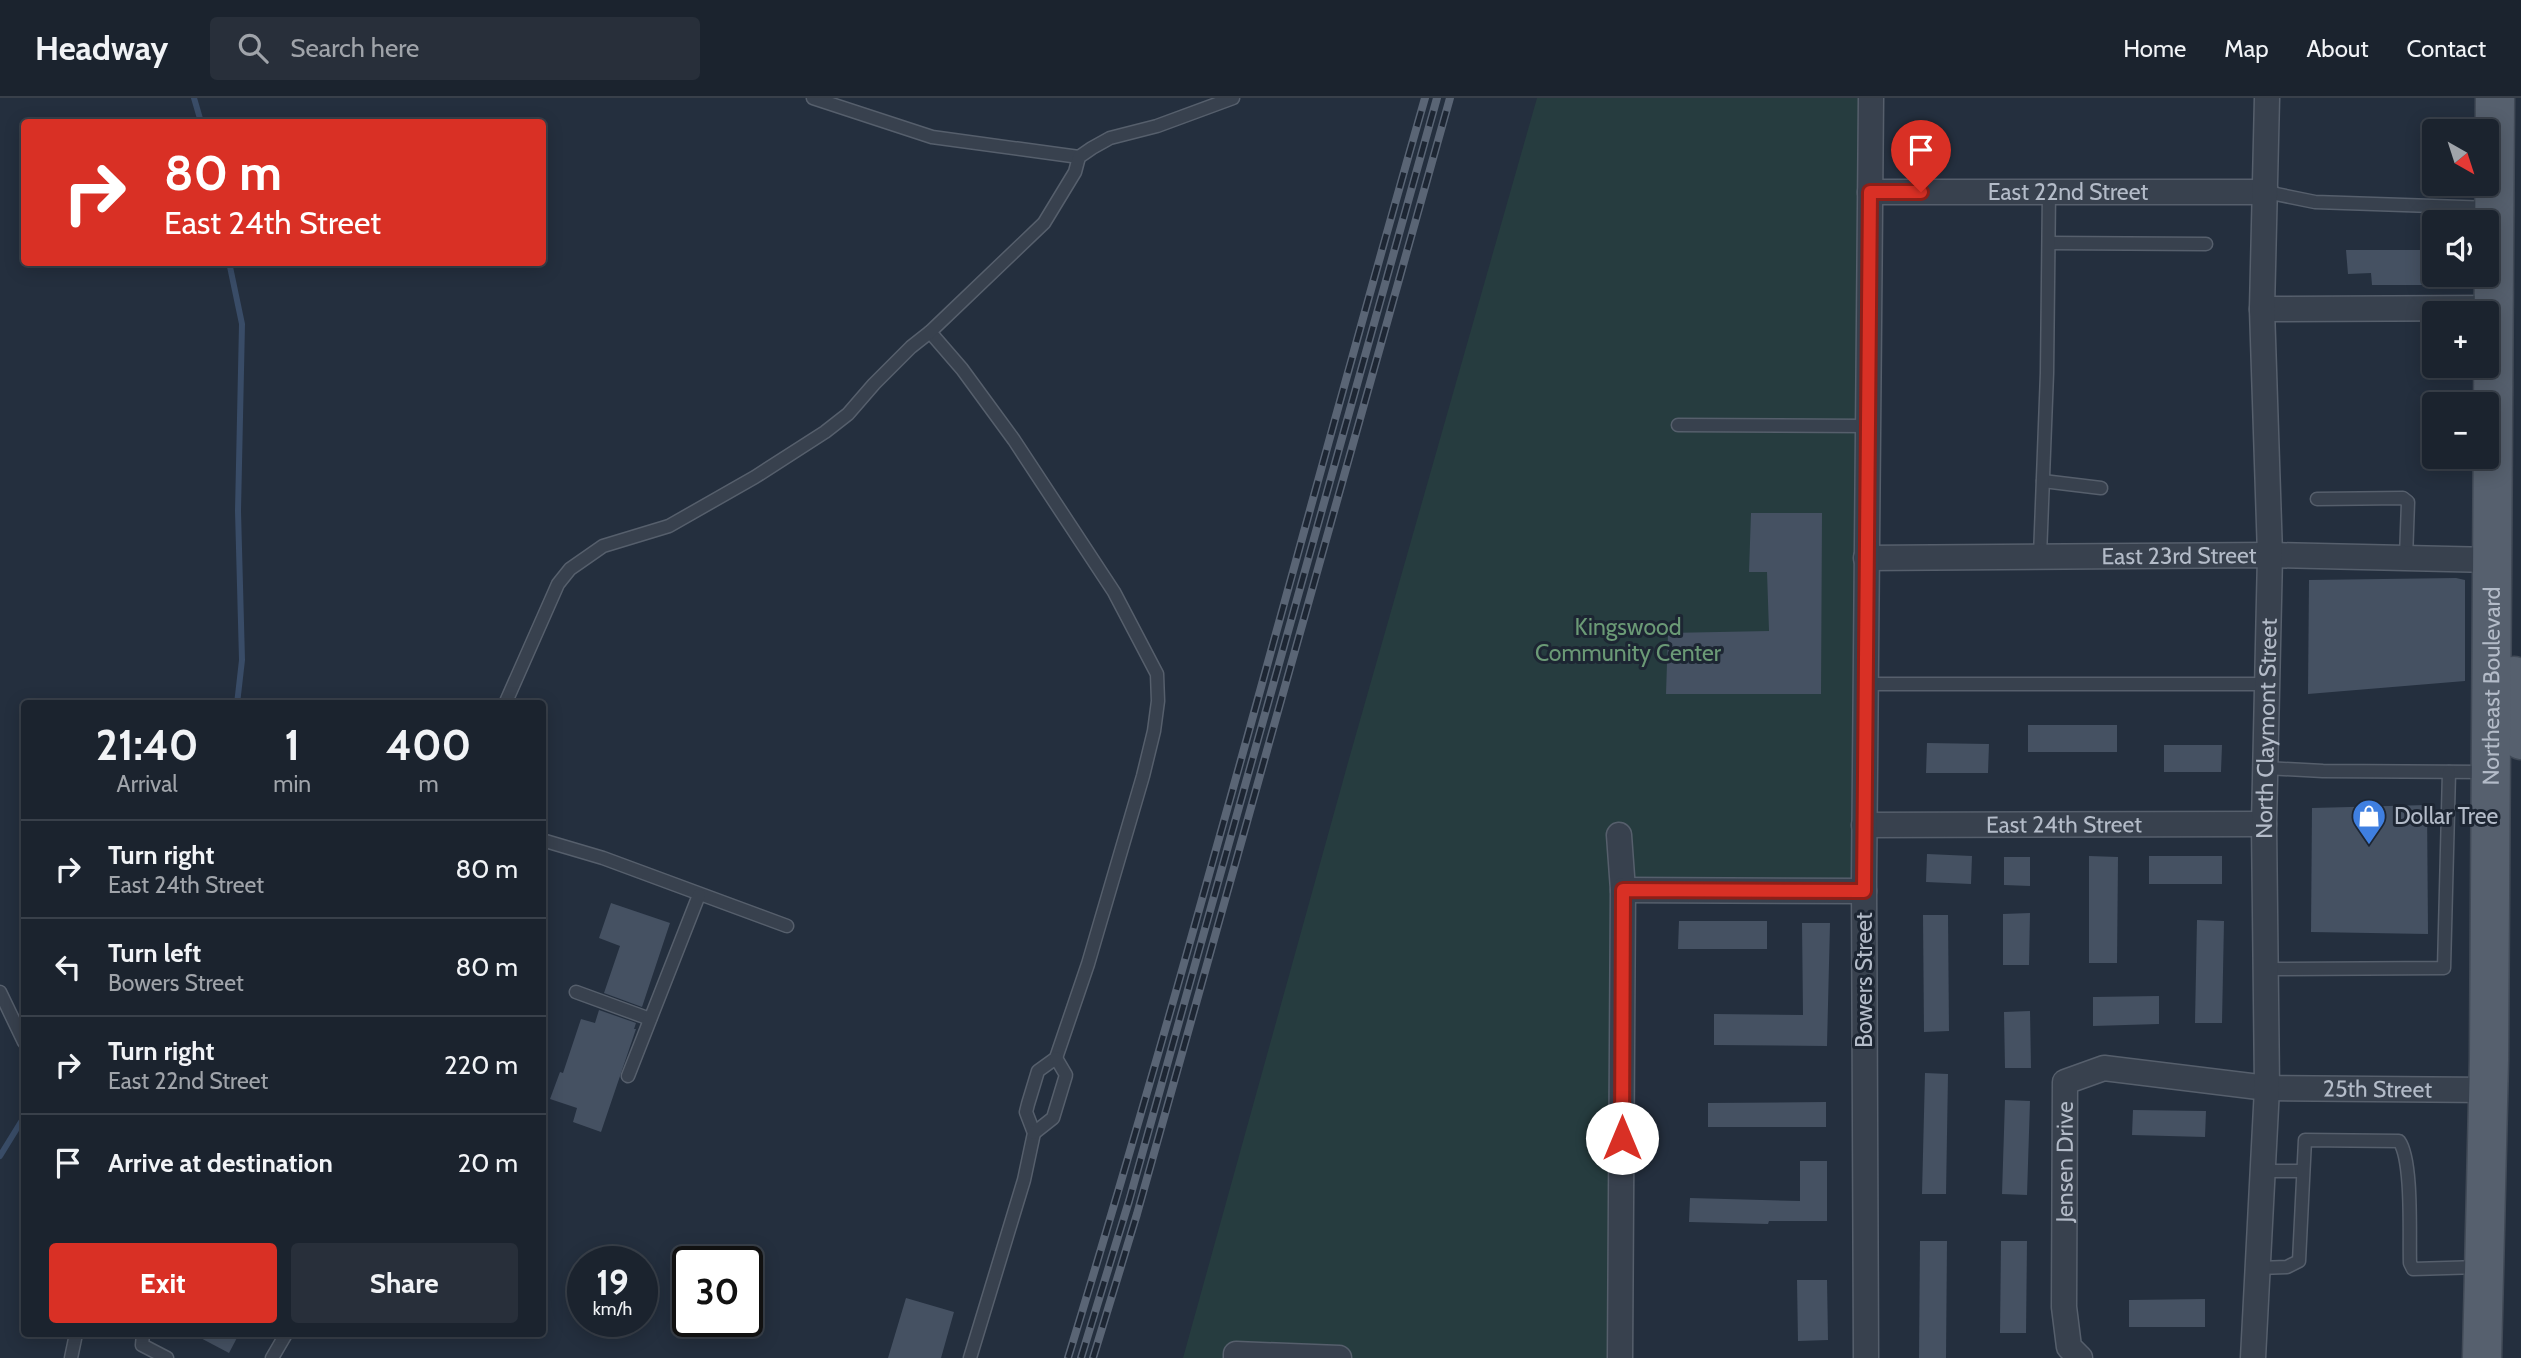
<!DOCTYPE html>
<html lang="en">
<head>
<meta charset="utf-8">
<style>
	body { margin:0; font-family:Cabin,sans-serif; background:#282f3a; color:#f1f3f6; height:100vh; display:flex; flex-direction:column; font-size:26px; white-space:nowrap }
	* { box-sizing:border-box; margin:0 }
	p { font-size:23px; color:#a0a4aa }
	.icon { flex:none; width:38px; height:38px; fill:none; stroke:currentColor; stroke-width:2; stroke-linecap:round; stroke-linejoin:round }
	.map { position:relative; flex:1; overflow:hidden }
	.side { position:absolute; left:21px; top:602px; width:525px; height:637px; display:flex; flex-direction:column; background:#1b232e; border-radius:7px; box-shadow:0 4px 18px #0003,0 0 0 2px #39404a }
	.side>* { flex:none }
	.guide { position:absolute; left:21px; top:21px; width:525px; height:147px; border-radius:7px; box-shadow:0 4px 18px #0003,0 0 0 2px #39404a; background:#d93025; color:#fff; overflow:hidden }
	.needle { width:46px; rotate:141deg }
	.controls { position:absolute; left:2422px; top:21px; display:grid; gap:14px }
	.controls a { display:grid; place-items:center; width:77px; height:77px; border-radius:7px; background:#1b232e; box-shadow:0 4px 18px #0003,0 0 0 2px #39404a; font-size:35px }
	.speed { position:absolute; left:567px; top:1148px; display:flex; gap:14px; font-size:35px; font-weight:700; text-align:center }
	.speed>* { display:grid; place-content:center; width:91px; height:91px; border-radius:50%; background:#1b232e; box-shadow:0 4px 18px #0003,0 0 0 2px #39404a; line-height:1 }
	.speed small { font-size:18px; font-weight:400 }
	.speed .limit { border:4px solid #111; border-radius:10px; background:#fff; color:#111 }
	.pin { position:absolute; display:grid; place-items:center; width:60px; height:60px; color:#fff; margin:-72px -30px; border-radius:50% 50% 50% 0; rotate:-45deg; box-shadow:0 0 7px #0007 }
	.pin .icon { rotate:45deg }
	.me { position:absolute; width:77px; margin:-38px; rotate:0deg; stroke-linejoin:round; filter:drop-shadow(0 0 5px #0008) }
	.turn { display:flex; align-items:center; gap:24px; height:147px; padding:0 28px; font-size:32px }
	.turn .icon { width:91px; height:91px; stroke-width:2.5 }
	.turn b { display:block; font-size:49px; line-height:60px }
	.eta { display:flex; justify-content:space-evenly; align-items:center; height:119px; text-align:center }
	.eta b { font-size:42px; font-weight:700; line-height:49px }
	.action { display:flex; gap:14px; margin-top:auto; padding:14px 28px }
	.action a { flex:1; height:80px; border-radius:7px; background:#d93025; color:#fff; font-size:28px; font-weight:700; line-height:80px; text-align:center }
	.action a+a { background:#282f3a; color:#f1f3f6 }
	ul { padding:0; list-style:none }
	li { display:flex; align-items:center; gap:21px; height:98px; padding:0 28px; border-top:2px solid #39404a }
	li div { flex:1 }
	li b { display:block; font-size:26px }
	li em { font-style:normal }
	header { display:flex; align-items:center; gap:42px; box-sizing:border-box; height:98px; padding:0 35px; background:#1b232e; border-bottom:2px solid #39404a }
	header strong { font-size:33px }
	nav { display:flex; gap:38px; margin-inline-start:auto; font-size:24px }
	.search { width:490px; height:63px; background:#282f3a; display:flex; align-items:center; gap:18px; box-sizing:border-box; padding:0 24px; border-radius:7px; color:#a0a4aa; font-size:26px }
	.map>svg:first-child { display:block }
	.green { fill:#263c3f }
	.lines { fill:none; stroke-linecap:round; stroke-linejoin:round }
	.stream { stroke:#394c67; stroke-width:6 }
	.building { fill:#455162 }
	.service-casing { stroke:#565f6c; stroke-width:15 }
	.minor-casing { stroke:#565f6c; stroke-width:27 }
	.primary-casing { stroke:#414a57; stroke-width:41 }
	.service { stroke:#38414e; stroke-width:12 }
	.minor { stroke:#38414e; stroke-width:24 }
	.primary { stroke:#56606e; stroke-width:38 }
	.rail-casing { stroke:#5a6575; stroke-width:8 }
	.rail { stroke:#1d2633; stroke-width:5; stroke-dasharray:16; stroke-linecap:butt }
	.route-casing { stroke:#8d1f18; stroke-width:18 }
	.route { stroke:#d93025; stroke-width:12 }
	.labels { text-anchor:middle; dominant-baseline:central; stroke-width:6; stroke-linejoin:round; paint-order:stroke }
	.street-label { font-size:23px; fill:#b4bcc9; stroke:#1d2633 }
	.park-label { font-size:23px; fill:#6b9a76; stroke:#1d2633 }
	.poi-label { font-size:23px; fill:#b4bcc9; stroke:#1d2633; text-anchor:start }
</style>
</head>
<body>
<header>
<strong>Headway</strong>
<div class="search"><svg class="icon" aria-label="search" viewBox="0 0 24 24"><circle cx="10" cy="10" r="6"/><path d="M15 15l6 6"/></svg>Search here</div>
<nav><a>Home</a><a>Map</a><a>About</a><a>Contact</a></nav>
</header>
<div class="map">
<svg width="2521" height="1260" viewBox="0 0 2521 1260">
	<rect width="100%" height="100%" fill="#242f3e"/>
	<path class="green" d="M1537,0H1864V783L1622,786L1620,1260H1183L1349,661Z"/>
	<g class="lines">
		<g class="stream">
			<path d="M194,0L201,24"/>
			<path d="M229,164L242,226L238,413L242,562L237,606"/>
			<path d="M0,1058L24,1019"/>
		</g>
	</g>
	<g class="building">
		<path d="M2346,152H2434V187H2372L2371,175L2348,176Z"/>
		<path d="M1751,415H1822L1821,596H1666L1668,535L1769,533L1767,474H1749Z"/>
		<path d="M2456,480L2465,482V583L2308,596L2309,482Z"/>
		<rect x="2028" y="627" width="89" height="27"/>
		<path d="M1927,645L1989,646L1988,675H1926Z"/>
		<path d="M2164,647H2222L2221,674H2164Z"/>
		<path d="M2427,707L2428,836L2311,834L2312,710Z"/>
		<path d="M1927,756L1972,758L1971,786L1926,784Z"/>
		<path d="M2089,758L2118,759L2117,865H2089Z"/>
		<rect x="2149" y="758" width="73" height="28"/>
		<path d="M2004,759H2030V788L2004,787Z"/>
		<path d="M611,805L670,825L642,909L604,895L620,848L599,840Z"/>
		<path d="M2030,815L2029,867H2003V816Z"/>
		<path d="M1923,817H1948L1949,933L1924,934Z"/>
		<path d="M2197,822L2224,823L2222,925H2195Z"/>
		<path d="M1679,823H1767V851H1678Z"/>
		<path d="M1802,825H1830L1827,948L1714,947V916L1803,917Z"/>
		<path d="M2159,898V926L2093,928V899Z"/>
		<path d="M599,912L636,925L634,931H636L601,1034L573,1024L577,1010L550,1001L560,974L563,975L581,921L595,925Z"/>
		<path d="M2030,913L2031,970H2005L2004,914Z"/>
		<path d="M1925,975L1948,976L1946,1096H1922Z"/>
		<path d="M2005,1002L2030,1003L2027,1097L2002,1096Z"/>
		<path d="M1826,1004V1029H1708V1005Z"/>
		<path d="M2133,1012L2206,1013L2205,1039L2132,1037Z"/>
		<path d="M1800,1063H1827V1123H1769L1768,1126L1689,1124L1690,1100L1800,1103Z"/>
		<path d="M1920,1143H1947L1946,1260H1919Z"/>
		<path d="M2001,1143H2027L2026,1235H2000Z"/>
		<path d="M1797,1182H1827L1828,1242L1798,1243Z"/>
		<path d="M906,1200L954,1214L941,1260H888Z"/>
		<path d="M2205,1201V1229H2129V1202Z"/>
		<path d="M193,1236H239L229,1255Z"/>
	</g>
	<g class="lines">
		<g class="service-casing">
			<g id="service">
				<path d="M813,0L932,39L1079,59"/>
				<path d="M2266,94L2315,104L2492,110"/>
				<path d="M2049,145L2206,146"/>
				<path d="M930,234L962,271L1014,342L1114,494L1157,576L1158,603L1154,633L1143,678L1088,866L1056,960L1038,973L1028,1006L1026,1014L1034,1035L1024,1082L970,1260"/>
				<path d="M1678,327L1867,328"/>
				<path d="M2043,383L2101,390"/>
				<path d="M2317,401L2403,400L2408,404L2406,460"/>
				<path d="M2040,458L2047,275L2049,93"/>
				<path d="M1865,586H2267"/>
				<path d="M505,606L558,486L570,471L603,448L669,428L755,379L825,334L848,316L874,286L911,249L930,234L1044,125L1075,74L1079,59L1092,50L1110,40L1157,28L1233,0"/>
				<path d="M2266,670L2323,673L2486,674"/>
				<path d="M542,742L603,760L787,828"/>
				<path d="M2266,871L2444,870L2449,674"/>
				<path d="M0,894L24,944"/>
				<path d="M576,894L650,921"/>
				<path d="M628,978L699,797"/>
				<path d="M1034,1035L1053,1020L1066,977L1056,960"/>
				<path d="M2263,1073H2302"/>
				<path d="M2258,1170L2287,1169L2299,1163L2305,1042L2399,1043C2413,1062 2409,1139 2410,1165L2413,1171L2480,1169"/>
				<path d="M143,1236L142,1247L167,1260"/>
				<path d="M71,1260L76,1236"/>
				<path d="M272,1260L286,1236"/>
			</g>
		</g>
		<g class="minor-casing">
			<g id="minor">
				<path id="s1" d="M1870,94H2266"/>
				<path d="M2262,211L2493,210"/>
				<path id="s2" d="M1866,460L2270,457L2492,462"/>
				<path id="s3" d="M1864,727L2264,726"/>
				<path d="M1619,737L1623,792L1620,1260"/>
				<path d="M1623,792L1864,793"/>
				<path d="M1236,1260V1256L1339,1260"/>
				<path d="M1866,1260L1864,783L1871,0"/>
				<path id="s4" d="M2080,1260L2069,1249L2064,1209L2065,984L2104,970L2267,990L2488,992"/>
				<path id="s5" d="M2253,1260L2267,990L2264,726L2270,457L2262,211L2267,0"/>
			</g>
		</g>
		<g class="primary-casing">
			<g id="primary">
				<path d="M2514,578V614L2521,642"/>
				<path id="s6" d="M2482,1260L2489,962L2495,0"/>
			</g>
		</g>
		<use href="#service" class="service"/>
		<use href="#minor" class="minor"/>
		<use href="#primary" class="primary"/>
		<g class="rail-casing">
			<g id="rail">
				<path d="M1068,1260C1196,843 1305,420 1425,0"/>
				<path d="M1081,1260L1129,1103L1437,0"/>
				<path d="M1093,1260L1137,1116L1450,0"/>
			</g>
		</g>
		<use href="#rail" class="rail"/>
	</g>
	<g class="lines">
		<g class="route-casing">
			<path id="route" d="M1622,1040L1623,792L1864,793L1870,94H1921"/>
		</g>
		<use href="#route" class="route"/>
	</g>
	<defs>
		<g id="shop-pin" transform="scale(1.75)"><path d="M0 17L-7.5 6A9.5 9.5 0 1 1 7.5 6Z" fill="#3f7fe0" stroke="#1d2633"/><path d="M-5-2.5h2.3a2.7 3.5 0 0 1 5.4 0H5L5.5 6h-11ZM-1.5-2.5h3a1.5 2.3 0 0 0-3 0Z" fill="#fff"/></g>
	</defs>
	<g fill-rule="evenodd">
		<use href="#shop-pin" x="2369" y="718"/>
	</g>
	<g class="labels">
		<g class="street-label">
			<text stroke="none"><textPath href="#s1" startOffset="198">East 22nd Street</textPath></text>
			<text stroke="none"><textPath href="#s2" startOffset="313">East 23rd Street</textPath></text>
			<text stroke="none"><textPath href="#s6" startOffset="672">Northeast Boulevard</textPath></text>
			<text stroke="none"><textPath href="#s5" startOffset="630">North Claymont Street</textPath></text>
			<text stroke="none"><textPath href="#s3" startOffset="200">East 24th Street</textPath></text>
			<text transform="translate(1864 882) rotate(-90)">Bowers Street</text>
			<text stroke="none"><textPath href="#s4" startOffset="597">25th Street</textPath></text>
			<text stroke="none"><textPath href="#s4" startOffset="201">Jensen Drive</textPath></text>
		</g>
		<g class="park-label">
			<text x="1628" y="529">Kingswood<tspan x="1628" dy="26">Community Center</tspan></text>
		</g>
		<g class="poi-label">
			<text x="2394" y="718">Dollar Tree</text>
		</g>
	</g>
</svg>
<div class="controls">
<a><svg class="needle" viewBox="-14 -14 28 28"><path d="M0-13l5 13h-10z" fill="#e53935"/><path d="M0 13l5-13h-10z" fill="#a0a4aa"/></svg></a>
<a><svg class="icon" aria-label="sound" viewBox="0 0 24 24"><path d="M4 9h4l5-4v14l-5-4H4zM17 9q2 3 0 6"/></svg></a>
<a>+</a>
<a>−</a>
</div>
<div class="speed"><div>19<small>km/h</small></div><div class="limit">30</div></div>
<div class="pin" style="left:1921px;top:94px;background:#d93025"><svg class="icon" aria-label="arrive" viewBox="0 0 24 24"><path d="M6 21V4h12l-3 4 3 4H6"/></svg></div>
<svg class="me" style="left:1622px;top:1040px" viewBox="-20 -20 40 40"><circle r="19" fill="#fff"/><path d="M0-13L10 11 0 6-10 11z" fill="#d93025"/></svg>
<div class="guide">
<div class="turn"><svg class="icon" aria-label="right" viewBox="0 0 24 24"><path d="M7 20v-9h11M14 6l5 5-5 5"/></svg><div><b>80 m</b>East 24th Street</div></div>
</div>
<section class="side">
<div class="eta">
<div><b>21:40</b><p>Arrival</p></div>
<div><b>1</b><p>min</p></div>
<div><b>400</b><p>m</p></div>
</div>
<ul>
<li><svg class="icon" aria-label="right" viewBox="0 0 24 24"><path d="M7 20v-9h11M14 6l5 5-5 5"/></svg><div><b>Turn right</b><p>East 24th Street</p></div><em>80 m</em></li>
<li><svg class="icon" aria-label="left" viewBox="0 0 24 24"><path d="M17 20v-9H6M10 6l-5 5 5 5"/></svg><div><b>Turn left</b><p>Bowers Street</p></div><em>80 m</em></li>
<li><svg class="icon" aria-label="right" viewBox="0 0 24 24"><path d="M7 20v-9h11M14 6l5 5-5 5"/></svg><div><b>Turn right</b><p>East 22nd Street</p></div><em>220 m</em></li>
<li><svg class="icon" aria-label="arrive" viewBox="0 0 24 24"><path d="M6 21V4h12l-3 4 3 4H6"/></svg><div><b>Arrive at destination</b></div><em>20 m</em></li>
</ul>
<div class="action"><a>Exit</a><a>Share</a></div>
</section>
</div>
</body>
</html>
